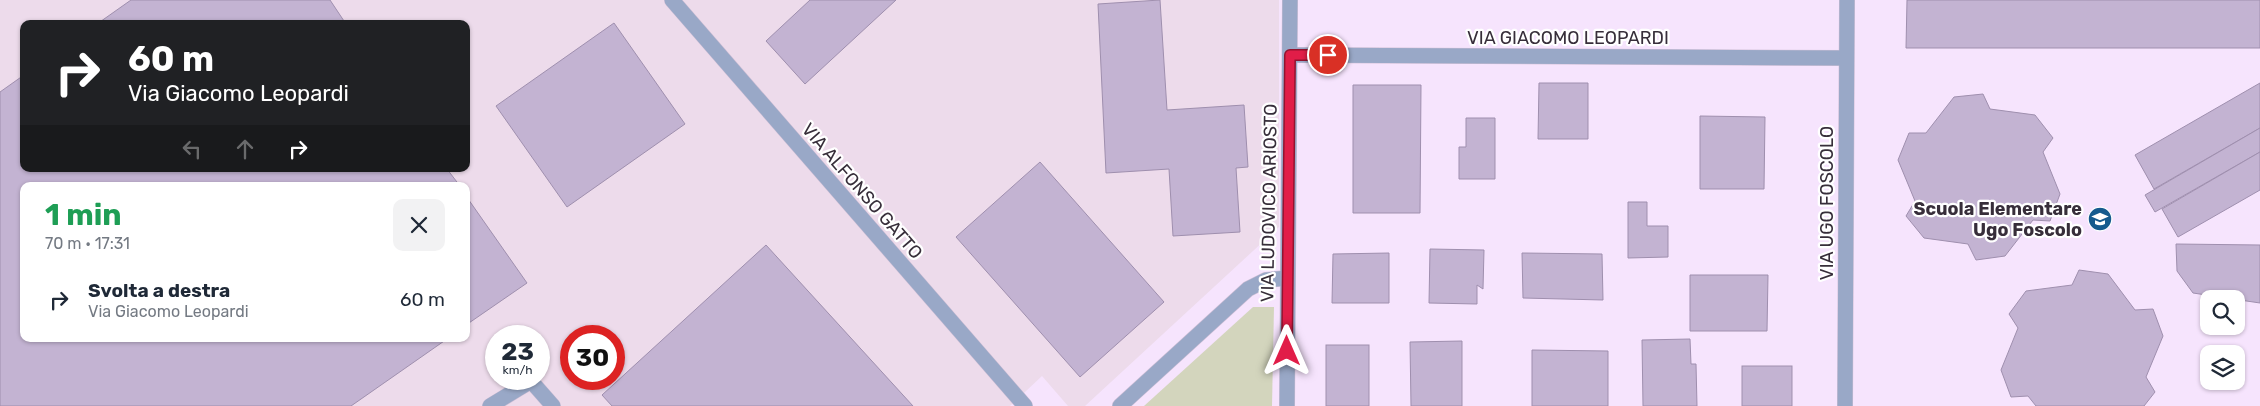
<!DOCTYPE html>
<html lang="it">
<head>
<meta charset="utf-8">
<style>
	body { margin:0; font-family:Rubik,sans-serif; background:#f2f2f3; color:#1f2937; height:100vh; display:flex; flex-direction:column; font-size:19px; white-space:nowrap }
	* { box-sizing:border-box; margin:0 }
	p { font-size:16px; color:#747a83 }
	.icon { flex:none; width:28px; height:28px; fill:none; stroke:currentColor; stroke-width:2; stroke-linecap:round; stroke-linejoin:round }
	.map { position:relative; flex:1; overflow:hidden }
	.sheet { position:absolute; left:20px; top:182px; width:450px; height:160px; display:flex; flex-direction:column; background:#fff; border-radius:10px; box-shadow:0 1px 4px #0004 }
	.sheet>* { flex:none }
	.hud { position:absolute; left:20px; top:20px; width:450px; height:152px; border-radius:10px; box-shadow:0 1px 4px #0004; background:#202124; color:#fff; overflow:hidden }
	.tools { position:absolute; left:2200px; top:290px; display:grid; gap:10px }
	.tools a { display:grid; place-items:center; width:45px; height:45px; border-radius:10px; background:#fff; box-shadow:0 1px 4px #0004; font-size:25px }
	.speed { position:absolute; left:485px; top:325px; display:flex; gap:10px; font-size:25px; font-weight:700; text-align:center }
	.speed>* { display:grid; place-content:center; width:65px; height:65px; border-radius:50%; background:#fff; box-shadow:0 1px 4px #0004; line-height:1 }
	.speed small { font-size:12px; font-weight:400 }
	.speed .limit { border:8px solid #d22; background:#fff; color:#111 }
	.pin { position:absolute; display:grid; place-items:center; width:42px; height:42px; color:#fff; margin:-21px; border:2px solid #fff; border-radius:50%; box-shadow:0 1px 5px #0007 }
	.me { position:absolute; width:55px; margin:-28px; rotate:0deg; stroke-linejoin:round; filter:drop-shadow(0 0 4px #0008) }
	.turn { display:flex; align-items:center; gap:18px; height:105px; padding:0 25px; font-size:22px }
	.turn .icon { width:65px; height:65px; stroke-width:2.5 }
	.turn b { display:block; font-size:35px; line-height:42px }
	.lanes { display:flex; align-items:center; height:48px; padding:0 25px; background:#0003; justify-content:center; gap:25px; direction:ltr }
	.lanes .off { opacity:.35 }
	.round { display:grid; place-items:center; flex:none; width:52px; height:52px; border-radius:10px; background:#f2f2f3 }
	.headline { display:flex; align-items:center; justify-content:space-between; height:85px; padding:0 25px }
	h1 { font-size:30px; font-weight:700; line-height:38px; color:#1e9e55 }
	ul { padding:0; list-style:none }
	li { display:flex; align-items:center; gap:15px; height:65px; padding:0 25px }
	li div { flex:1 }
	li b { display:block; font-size:19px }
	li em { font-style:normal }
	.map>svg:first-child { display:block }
	.industrial { fill:#eddbeb; fill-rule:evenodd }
	.green { fill:#d3d5bd }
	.building { fill:#c3b3d2; stroke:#9f8fae }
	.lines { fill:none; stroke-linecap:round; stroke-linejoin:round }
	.minor-casing { stroke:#d0c0d6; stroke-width:16 }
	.minor { stroke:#99a8c7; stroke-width:15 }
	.route-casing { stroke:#92132f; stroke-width:12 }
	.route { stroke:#e11d48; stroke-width:9 }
	.labels { text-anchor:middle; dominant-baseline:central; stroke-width:4.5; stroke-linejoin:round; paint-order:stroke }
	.street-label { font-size:18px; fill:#372e3a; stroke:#fff }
	.poi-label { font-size:18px; font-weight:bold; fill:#372e3a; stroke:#fff; text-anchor:end }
</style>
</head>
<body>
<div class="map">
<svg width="2260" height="406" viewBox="0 0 2260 406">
	<rect width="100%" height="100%" fill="#f6e4fd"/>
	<path class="industrial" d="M0,0H1279V227L1085,406H1068L1042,376L1010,406H0ZM24,24H466V169H24ZM24,186H466V339H24ZM496,336H539V379H496ZM571,336H614V379H571Z"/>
	<path class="green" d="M1253,307H1274L1272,406H1144Z"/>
	<g class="building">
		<path d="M131,0H330L346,24H97Z"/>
		<path d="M810,0H896L805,84L766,41Z"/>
		<path d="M1160,0L1167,110L1244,105L1248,167L1236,168L1240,232L1173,236L1169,169L1106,173L1098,4Z"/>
		<path d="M1907,0H2260V48H1906Z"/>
		<path d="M614,23L685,124L567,207L496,106Z"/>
		<path d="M24,75V169H447L460,186H24V339H447L351,406H0V92Z"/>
		<path d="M1539,83H1588V139H1538Z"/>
		<path d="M2260,83V128L2154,189L2135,155Z"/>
		<path d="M1353,85H1421L1420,213H1353Z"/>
		<path d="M1983,94L1990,109L2035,115L2053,138L2043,152L2060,194L2050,221L2033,220L2005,256L1976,260L1968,244L1924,238L1906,216L1915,201L1898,160L1909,133H1926L1954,97Z"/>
		<path d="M1700,116L1765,117L1764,189H1700Z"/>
		<path d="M1466,118H1495V179H1459V147H1466Z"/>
		<path d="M2260,128V152L2155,212L2145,195Z"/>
		<path d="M2260,152V190L2178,237L2162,209Z"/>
		<path d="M1040,162L1164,302L1080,377L956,237Z"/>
		<path d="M466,196L527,283L466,325Z"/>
		<path d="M1628,202H1647V226H1668V257L1628,258Z"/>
		<path d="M2176,244L2260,245V303L2193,293L2177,271Z"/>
		<path d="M766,245L913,406H612L602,395Z"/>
		<path d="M1430,249L1484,250L1483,289L1477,285V304L1429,303Z"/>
		<path d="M1389,253V303H1332L1333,254Z"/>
		<path d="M1522,253L1602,254L1603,300L1523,298Z"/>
		<path d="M2079,270L2108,274L2135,310L2153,309L2163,336L2146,377L2155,392L2144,406H2036L2028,396L2011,397L2001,370L2018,328L2009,314L2026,291L2072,285Z"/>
		<path d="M1690,275H1768L1767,331H1690Z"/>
		<path d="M1690,339L1691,364H1696L1697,406H1643L1642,340Z"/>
		<path d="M1462,341V406H1411L1410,342Z"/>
		<rect x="1326" y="345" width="43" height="61"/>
		<path d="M1532,350L1608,351V406H1532Z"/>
		<rect x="1742" y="366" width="50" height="40"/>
	</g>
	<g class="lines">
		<g class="minor-casing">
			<g id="minor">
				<path d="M672,0L1025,406"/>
				<path d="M1290,55L1846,58"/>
				<path d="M490,406L531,381L553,406"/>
				<path d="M1120,406L1248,289L1266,280L1287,278"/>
				<path d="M1287,406L1290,0"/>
				<path d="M1845,406L1847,0"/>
			</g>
		</g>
		<use href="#minor" class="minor"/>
	</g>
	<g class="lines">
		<g class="route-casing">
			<path id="route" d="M1287,351L1290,55H1328"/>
		</g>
		<use href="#route" class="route"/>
	</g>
	<defs>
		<g id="school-disc" transform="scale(1.25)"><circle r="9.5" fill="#155a8e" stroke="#fff"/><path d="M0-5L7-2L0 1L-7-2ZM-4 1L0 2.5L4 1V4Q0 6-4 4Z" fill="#fff"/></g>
	</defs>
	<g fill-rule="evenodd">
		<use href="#school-disc" x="2100" y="219"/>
	</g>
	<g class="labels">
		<g class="street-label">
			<text x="1568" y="38">VIA GIACOMO LEOPARDI</text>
			<text transform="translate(862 191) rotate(49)">VIA ALFONSO GATTO</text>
			<text transform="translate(1269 203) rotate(-89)">VIA LUDOVICO ARIOSTO</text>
			<text transform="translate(1827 203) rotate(-90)">VIA UGO FOSCOLO</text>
		</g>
		<g class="poi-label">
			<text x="2082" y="209">Scuola Elementare<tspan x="2082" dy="21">Ugo Foscolo</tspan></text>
		</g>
	</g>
</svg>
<div class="tools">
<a><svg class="icon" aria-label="search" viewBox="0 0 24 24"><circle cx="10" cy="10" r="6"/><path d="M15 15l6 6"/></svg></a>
<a><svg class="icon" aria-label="layers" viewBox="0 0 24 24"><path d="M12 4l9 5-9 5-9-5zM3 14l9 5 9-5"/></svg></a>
</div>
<div class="speed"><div>23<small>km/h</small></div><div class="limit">30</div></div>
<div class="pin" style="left:1328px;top:55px;background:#d93025"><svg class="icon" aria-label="arrive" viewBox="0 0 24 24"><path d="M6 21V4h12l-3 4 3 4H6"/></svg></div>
<svg class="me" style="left:1287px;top:351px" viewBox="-20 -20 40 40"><path d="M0-17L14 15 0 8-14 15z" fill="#e11d48" stroke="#fff" stroke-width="4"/></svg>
<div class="hud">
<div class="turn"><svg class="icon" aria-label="right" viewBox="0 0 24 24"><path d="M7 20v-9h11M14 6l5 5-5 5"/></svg><div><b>60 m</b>Via Giacomo Leopardi</div></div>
<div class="lanes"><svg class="icon off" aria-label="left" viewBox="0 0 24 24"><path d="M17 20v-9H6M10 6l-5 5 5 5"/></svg><svg class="icon off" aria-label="ahead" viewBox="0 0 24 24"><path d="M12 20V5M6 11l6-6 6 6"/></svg><svg class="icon" aria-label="right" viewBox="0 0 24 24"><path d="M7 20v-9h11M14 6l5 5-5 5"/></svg></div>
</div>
<section class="sheet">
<div class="headline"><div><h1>1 min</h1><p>70 m · 17:31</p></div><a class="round"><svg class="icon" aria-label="close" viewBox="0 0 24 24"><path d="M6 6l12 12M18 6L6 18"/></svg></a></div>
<ul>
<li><svg class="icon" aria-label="right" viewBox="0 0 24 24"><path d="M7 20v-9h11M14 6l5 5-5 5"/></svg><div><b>Svolta a destra</b><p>Via Giacomo Leopardi</p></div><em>60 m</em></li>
</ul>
</section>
</div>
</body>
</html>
